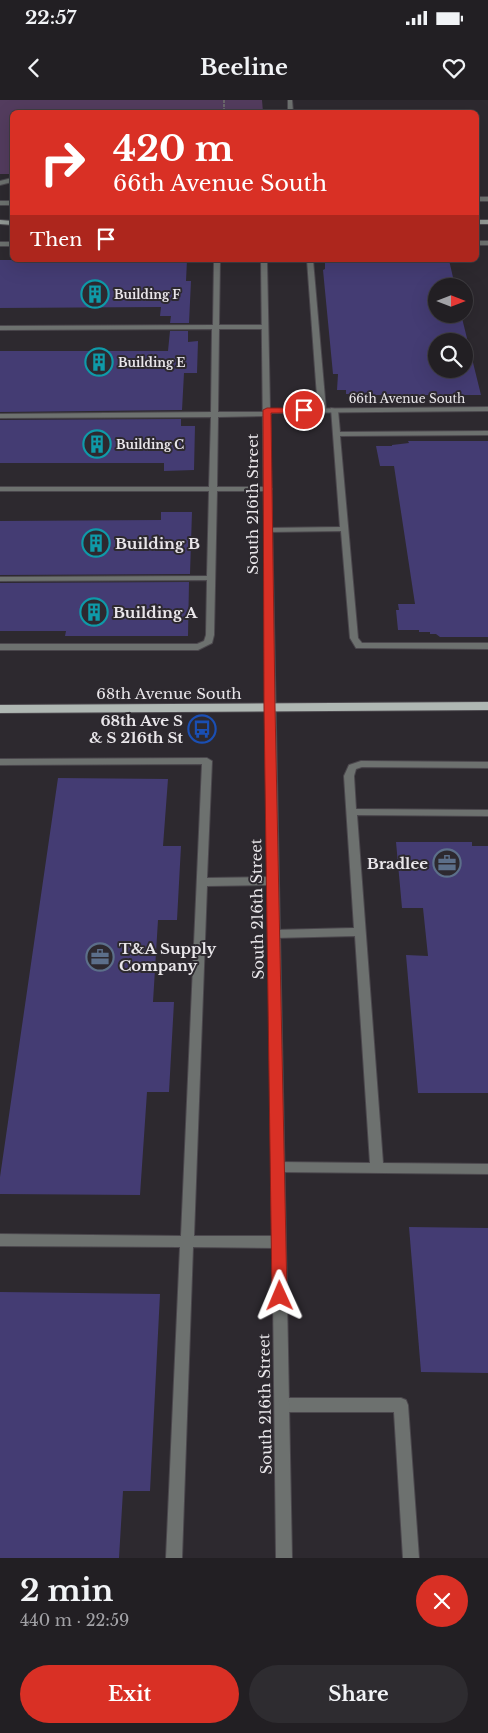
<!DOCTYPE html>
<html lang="en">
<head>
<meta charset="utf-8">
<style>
	body { margin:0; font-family:"Libre Baskerville",serif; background:#2e2c30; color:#f1f3f6; height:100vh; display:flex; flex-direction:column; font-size:19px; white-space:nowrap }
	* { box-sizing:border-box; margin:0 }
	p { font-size:16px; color:#a2a2a6 }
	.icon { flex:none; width:28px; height:28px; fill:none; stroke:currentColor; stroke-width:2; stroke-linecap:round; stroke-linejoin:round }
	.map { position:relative; height:1458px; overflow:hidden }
	.details { display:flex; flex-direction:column; background:#221f23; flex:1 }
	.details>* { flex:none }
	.banner { position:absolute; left:10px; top:10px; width:469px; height:152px; border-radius:8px; box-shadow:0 5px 20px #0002,0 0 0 1px #3f3d41; background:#d93025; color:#fff; overflow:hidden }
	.needle { width:32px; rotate:90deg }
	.controls { position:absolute; left:428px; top:178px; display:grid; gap:10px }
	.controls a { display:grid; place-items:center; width:45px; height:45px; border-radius:50%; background:#221f23; box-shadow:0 5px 20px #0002,0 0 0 1px #3f3d41; font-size:25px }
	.pin { position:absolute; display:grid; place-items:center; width:42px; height:42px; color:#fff; margin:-21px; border:2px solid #fff; border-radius:50%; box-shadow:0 1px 5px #0007 }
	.me { position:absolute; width:55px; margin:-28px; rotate:359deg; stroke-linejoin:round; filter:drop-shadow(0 0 4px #0008) }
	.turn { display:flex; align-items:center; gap:18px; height:105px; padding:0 20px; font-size:22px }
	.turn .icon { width:65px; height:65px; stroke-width:2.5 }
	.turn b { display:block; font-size:35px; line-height:42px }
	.then { display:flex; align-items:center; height:48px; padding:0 20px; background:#0003; gap:10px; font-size:19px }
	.round { display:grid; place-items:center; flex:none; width:52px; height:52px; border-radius:26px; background:#2e2c30 }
	.head { display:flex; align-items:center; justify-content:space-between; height:85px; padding:0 20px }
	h1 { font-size:30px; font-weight:800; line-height:38px }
	.primary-button { display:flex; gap:10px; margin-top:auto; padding:10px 20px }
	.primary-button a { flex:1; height:58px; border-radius:30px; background:#d93025; color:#fff; font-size:20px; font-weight:800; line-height:58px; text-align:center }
	.primary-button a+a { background:#2e2c30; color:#f1f3f6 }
	.status { display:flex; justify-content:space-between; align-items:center; height:35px; padding:0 25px; background:#221f23; direction:ltr }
	.status svg { height:14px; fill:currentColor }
	header { display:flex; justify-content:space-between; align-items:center; height:65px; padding:0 20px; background:#221f23; font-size:22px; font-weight:800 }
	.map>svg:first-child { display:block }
	.green { fill:#533c5e }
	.building { fill:#443c73; fill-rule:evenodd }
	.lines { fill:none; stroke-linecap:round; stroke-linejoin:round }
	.lane-casing { stroke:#4b474d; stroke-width:2 }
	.street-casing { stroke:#4b474d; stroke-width:2 }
	.secondary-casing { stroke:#4b474d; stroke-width:2 }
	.primary-casing { stroke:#4b474d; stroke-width:2 }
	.path { stroke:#6a666b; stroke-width:2; stroke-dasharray:3 1; stroke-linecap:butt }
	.lane { fill:#6d716f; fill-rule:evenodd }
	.street { fill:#6d716f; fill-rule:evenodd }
	.secondary { fill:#939995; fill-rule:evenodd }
	.primary { fill:#afb7b3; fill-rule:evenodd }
	.route { fill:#d93025; stroke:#8d1f18 }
	.labels { text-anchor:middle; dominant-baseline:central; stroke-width:4; stroke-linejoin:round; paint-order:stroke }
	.far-poi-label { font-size:12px; font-weight:bold; fill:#e9e6ea; stroke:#2d292f; text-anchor:start }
	.far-street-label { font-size:12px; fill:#e9e6ea; stroke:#2d292f }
	.street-label { font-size:15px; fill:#e9e6ea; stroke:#2d292f }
	.poi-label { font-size:15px; font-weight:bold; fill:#e9e6ea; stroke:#2d292f; text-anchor:start }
</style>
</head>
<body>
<div class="status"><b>22:57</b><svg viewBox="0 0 49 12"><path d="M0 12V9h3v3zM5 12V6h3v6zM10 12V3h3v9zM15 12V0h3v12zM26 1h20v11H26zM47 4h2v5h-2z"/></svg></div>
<header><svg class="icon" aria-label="back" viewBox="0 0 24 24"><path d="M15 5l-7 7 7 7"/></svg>Beeline<svg class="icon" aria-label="heart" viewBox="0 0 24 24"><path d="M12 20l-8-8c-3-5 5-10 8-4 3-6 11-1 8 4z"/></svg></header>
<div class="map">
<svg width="488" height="1458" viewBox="0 0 488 1458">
	<rect width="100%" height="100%" fill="#2d292f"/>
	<path class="green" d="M0,0H262L263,12H12V74H0Z"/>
	<g class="building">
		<path d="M0,160H187L186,181H191L189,223H170L171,216H160L161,207L0,208Z"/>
		<path d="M325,160H449L455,186H436V214H461L481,295H373V294H346V290H337L338,274H333L323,170L325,169ZM436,241H464V269H436Z"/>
		<path d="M170,231H188V242L198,241L197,273H184L182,310L0,312V251H168Z"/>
		<path d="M181,319V326H195L194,370L164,371V363H0V320Z"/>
		<path d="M408,341H488V537H440L436,534H430V532H419V530H398L396,510H399L398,504H415L394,366H380L376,346H392V345L409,343Z"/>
		<path d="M161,412H192L190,474L0,475V421L161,420Z"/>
		<path d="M189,482L188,536H65L66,531H0V483Z"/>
		<path d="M58,678L168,679L163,746H181L177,820H158L153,902H174L169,992H147L140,1095L0,1094V1077Z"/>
		<path d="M396,742H472V746H488V993H418L406,855L428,856L423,808H402Z"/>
		<path d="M409,1127L488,1128V1273L421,1272Z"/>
		<path d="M0,1192L160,1194L150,1391H123L119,1458H0Z"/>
	</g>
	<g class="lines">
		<g class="lane-casing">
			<g id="lane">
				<path d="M288,0H292L293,12H288Z"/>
				<path d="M12,78V82L0,85V81Z"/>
				<rect x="476" y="97" width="12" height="4"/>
				<rect x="0" y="101" width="12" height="4"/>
				<rect x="476" y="141" width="12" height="4"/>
				<rect x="0" y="142" width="12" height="4"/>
				<path d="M214,160H220L219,225H265L268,227L265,229H219L218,312H267L271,314L267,316L218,317L217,387H268L272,389L268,391H217L214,535L212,543L198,550H0V544H197L204,541L206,535L207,480L0,481V477L207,476L209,391H0V387H209L211,317L0,318V314L211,312L212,229L0,230V226L213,225Z"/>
				<path d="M307,160H313L326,310L322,312L318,310Z"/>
				<path d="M331,308L338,310L340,332L488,331V335L340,336L358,538L362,543H488V549L356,548L350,538L341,431L268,432L264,430L268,428L340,427Z"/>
				<path d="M207,658L212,661L207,778L273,777L277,778L278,781L277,784L273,785L207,786L194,1136H279L284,1138L285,1142L284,1146L279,1148L193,1147L182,1458H166L180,1147L0,1146V1134L181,1136L202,664L0,665V659Z"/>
				<path d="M361,661L488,662V668L362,667L356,669L354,676L356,709L488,710V716L357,715L383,1063L488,1064V1074L278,1072L274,1071L272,1067L274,1063L278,1062L370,1063L355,836L274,838L270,837L269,834L270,831L274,830L354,828L344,676L349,665Z"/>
				<path d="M282,1298H401L406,1300L408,1305L419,1458H403L394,1312H282L277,1310L275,1305L277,1300Z"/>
			</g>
		</g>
		<g class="street-casing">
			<path id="street" d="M261,160H267L270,309L488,307V311L270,313L292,1458H276Z"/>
		</g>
		<g class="secondary-casing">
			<g id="secondary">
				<path d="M0,120L12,121V125L0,124Z"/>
				<rect x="476" y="120" width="12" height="4"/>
			</g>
		</g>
		<g class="primary-casing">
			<path id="primary" d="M488,602V610L0,613V605Z"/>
		</g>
		<path class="path" d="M224,0V12"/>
		<use href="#lane" class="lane"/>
		<use href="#street" class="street"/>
		<use href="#secondary" class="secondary"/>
		<use href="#primary" class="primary"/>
	</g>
	<path class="route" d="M267,308H304L308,310L304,313H271L275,607L287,1196L285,1201L280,1203L274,1201L272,1196L264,607L263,310Z"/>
	<defs>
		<g id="building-ring" transform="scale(1.4375)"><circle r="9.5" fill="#2d292f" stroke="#0f9aa8" stroke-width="1.5"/><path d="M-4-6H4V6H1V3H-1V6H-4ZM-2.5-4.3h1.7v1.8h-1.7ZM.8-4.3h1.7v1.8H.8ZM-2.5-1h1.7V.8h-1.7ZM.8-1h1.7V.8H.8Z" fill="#0f9aa8"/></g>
		<g id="bus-ring" transform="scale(1.4375)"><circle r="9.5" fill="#2d292f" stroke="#1a4fb4" stroke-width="1.5"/><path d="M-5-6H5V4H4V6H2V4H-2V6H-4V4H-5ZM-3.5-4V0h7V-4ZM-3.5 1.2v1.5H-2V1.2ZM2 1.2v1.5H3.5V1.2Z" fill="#1a4fb4"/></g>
		<g id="office-ring" transform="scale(1.4375)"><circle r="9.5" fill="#2d292f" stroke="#5c6f8a" stroke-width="1.5"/><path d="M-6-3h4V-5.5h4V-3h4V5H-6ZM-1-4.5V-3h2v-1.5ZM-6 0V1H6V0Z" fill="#5c6f8a"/></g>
	</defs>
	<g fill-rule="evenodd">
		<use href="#building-ring" x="95" y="194"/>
		<use href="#building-ring" x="99" y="262"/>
		<use href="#building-ring" x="97" y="344"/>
		<use href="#building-ring" x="96" y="443"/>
		<use href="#building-ring" x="94" y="512"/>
		<use href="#bus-ring" x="202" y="629"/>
		<use href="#office-ring" x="447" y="763"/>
		<use href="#office-ring" x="100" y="857"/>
	</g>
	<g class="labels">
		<g class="far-poi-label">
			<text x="114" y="194">Building F</text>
			<text x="118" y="262">Building E</text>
			<text x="116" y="344">Building C</text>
		</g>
		<g class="far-street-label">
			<text x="407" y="298">66th Avenue South</text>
		</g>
		<g class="street-label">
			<text transform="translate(252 404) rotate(-90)">South 216th Street</text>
			<text x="169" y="593">68th Avenue South</text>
			<text transform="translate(257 809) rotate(-91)">South 216th Street</text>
			<text transform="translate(265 1304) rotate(-91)">South 216th Street</text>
		</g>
		<g class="poi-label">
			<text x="115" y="443">Building B</text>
			<text x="113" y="512">Building A</text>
			<text x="183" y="620" text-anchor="end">68th Ave S<tspan x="183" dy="17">&amp; S 216th St</tspan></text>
			<text x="428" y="763" text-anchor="end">Bradlee</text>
			<text x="119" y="848">T&amp;A Supply<tspan x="119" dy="17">Company</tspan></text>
		</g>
	</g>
</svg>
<div class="controls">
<a><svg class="needle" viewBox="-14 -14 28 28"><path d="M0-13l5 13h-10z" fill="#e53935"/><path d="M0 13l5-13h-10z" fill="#a2a2a6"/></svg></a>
<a><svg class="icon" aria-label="search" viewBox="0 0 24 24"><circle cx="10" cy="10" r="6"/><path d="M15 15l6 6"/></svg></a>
</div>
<div class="pin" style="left:304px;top:310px;background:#d93025"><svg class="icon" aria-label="arrive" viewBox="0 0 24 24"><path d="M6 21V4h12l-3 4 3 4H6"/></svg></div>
<svg class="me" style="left:280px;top:1196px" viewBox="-20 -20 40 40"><path d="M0-17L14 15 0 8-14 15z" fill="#d93025" stroke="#fff" stroke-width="4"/></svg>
<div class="banner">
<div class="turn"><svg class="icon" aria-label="right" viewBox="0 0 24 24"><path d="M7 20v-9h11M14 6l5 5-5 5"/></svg><div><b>420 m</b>66th Avenue South</div></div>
<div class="then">Then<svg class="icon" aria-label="arrive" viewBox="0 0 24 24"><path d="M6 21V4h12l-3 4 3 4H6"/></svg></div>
</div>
</div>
<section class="details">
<div class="head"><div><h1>2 min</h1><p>440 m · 22:59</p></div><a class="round" style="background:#d93025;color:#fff"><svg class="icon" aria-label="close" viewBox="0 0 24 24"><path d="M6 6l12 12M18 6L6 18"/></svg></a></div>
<div class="primary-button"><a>Exit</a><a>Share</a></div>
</section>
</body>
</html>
